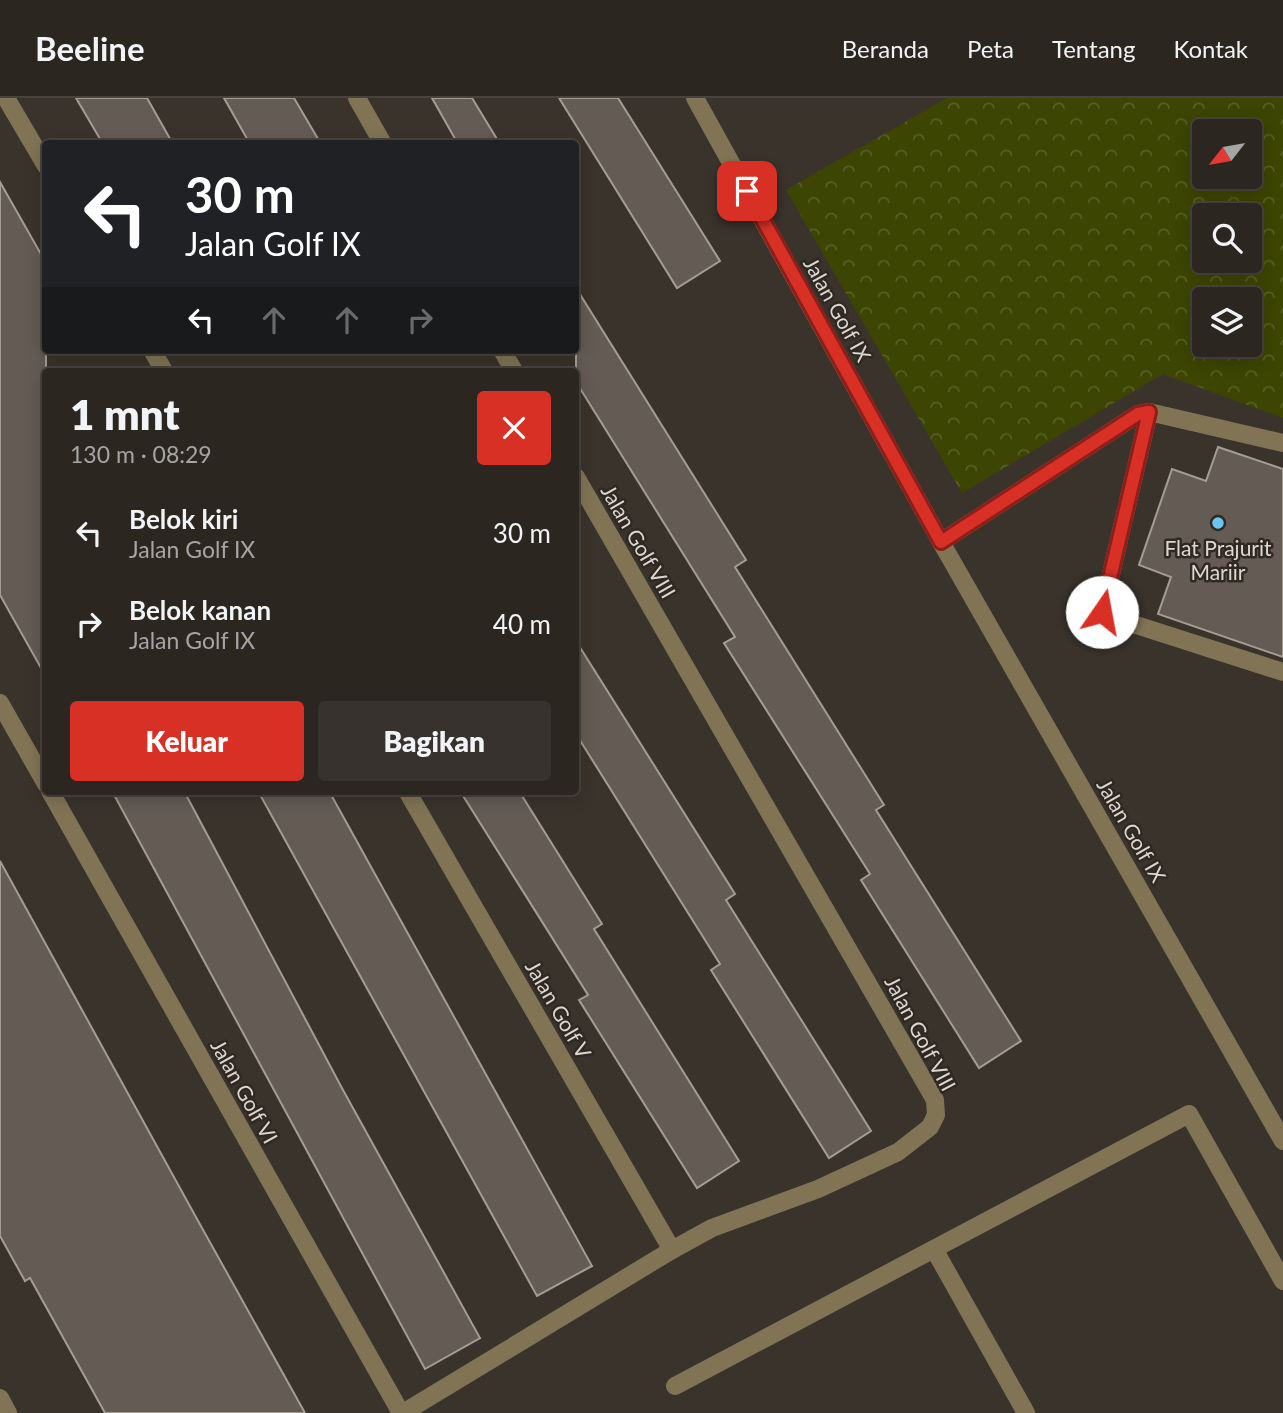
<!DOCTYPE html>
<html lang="id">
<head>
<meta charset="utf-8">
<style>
	body { margin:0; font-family:Lato,sans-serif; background:#38322e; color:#f1f3f6; height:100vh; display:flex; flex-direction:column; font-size:26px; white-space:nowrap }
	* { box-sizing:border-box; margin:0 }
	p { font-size:23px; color:#a6a5a5 }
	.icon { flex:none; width:38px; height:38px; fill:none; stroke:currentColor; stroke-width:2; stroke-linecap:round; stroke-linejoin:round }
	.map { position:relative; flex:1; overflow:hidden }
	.details { position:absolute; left:42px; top:270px; width:537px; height:427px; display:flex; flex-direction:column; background:#2c2621; border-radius:7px; box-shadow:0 4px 18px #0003,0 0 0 2px #48433f }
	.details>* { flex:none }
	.banner { position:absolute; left:42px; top:42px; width:537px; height:214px; border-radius:7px; box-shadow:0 4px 18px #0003,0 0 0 2px #48433f; background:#202124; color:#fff; overflow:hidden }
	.needle { width:46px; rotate:239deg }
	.fabs { position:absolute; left:1192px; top:21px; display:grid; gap:14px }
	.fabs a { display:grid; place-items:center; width:70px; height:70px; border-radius:7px; background:#2c2621; box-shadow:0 4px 18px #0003,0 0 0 2px #48433f; font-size:35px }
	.pin { position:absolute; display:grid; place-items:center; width:60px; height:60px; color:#fff; margin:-30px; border-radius:14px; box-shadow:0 4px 10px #0006 }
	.me { position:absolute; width:77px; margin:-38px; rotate:12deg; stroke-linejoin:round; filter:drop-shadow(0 0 5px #0008) }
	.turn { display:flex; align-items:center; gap:24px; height:147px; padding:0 28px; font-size:32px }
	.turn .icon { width:91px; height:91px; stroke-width:2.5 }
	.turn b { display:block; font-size:49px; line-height:60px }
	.lanes { display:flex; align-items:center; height:66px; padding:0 28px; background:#0003; justify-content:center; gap:35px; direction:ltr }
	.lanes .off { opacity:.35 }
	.round { display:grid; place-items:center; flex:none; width:74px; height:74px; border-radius:7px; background:#38322e }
	.headline { display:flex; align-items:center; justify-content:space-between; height:119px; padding:0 28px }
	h1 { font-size:42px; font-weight:800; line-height:52px }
	.primary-button { display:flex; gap:14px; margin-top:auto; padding:14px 28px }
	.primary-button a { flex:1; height:80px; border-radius:7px; background:#d93025; color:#fff; font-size:28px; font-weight:800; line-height:80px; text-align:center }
	.primary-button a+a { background:#38322e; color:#f1f3f6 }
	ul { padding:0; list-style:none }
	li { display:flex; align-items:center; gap:21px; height:91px; padding:0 28px }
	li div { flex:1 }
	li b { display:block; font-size:26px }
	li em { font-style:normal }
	header { display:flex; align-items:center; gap:42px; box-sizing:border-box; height:98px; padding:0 35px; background:#2c2621; border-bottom:2px solid #48433f }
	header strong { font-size:33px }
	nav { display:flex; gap:38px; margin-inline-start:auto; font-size:24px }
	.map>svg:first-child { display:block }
	.forest { fill:url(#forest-crowns); fill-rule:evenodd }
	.building { fill:#635b54; stroke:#a59c94; stroke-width:2 }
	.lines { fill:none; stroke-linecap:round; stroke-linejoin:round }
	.minor { stroke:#817455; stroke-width:18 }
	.route-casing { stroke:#8d1f18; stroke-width:18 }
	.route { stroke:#d93025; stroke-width:12 }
	.poi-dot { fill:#6bc3f2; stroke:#302922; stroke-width:2.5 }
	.labels { text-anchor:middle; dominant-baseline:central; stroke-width:5; stroke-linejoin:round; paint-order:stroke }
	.street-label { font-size:21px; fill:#dcd7d3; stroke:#302922 }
	.poi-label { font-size:21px; fill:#dcd7d3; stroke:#302922 }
</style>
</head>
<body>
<header>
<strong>Beeline</strong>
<nav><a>Beranda</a><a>Peta</a><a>Tentang</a><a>Kontak</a></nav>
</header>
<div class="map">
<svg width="1283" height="1315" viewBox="0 0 1283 1315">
	<defs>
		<pattern id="forest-crowns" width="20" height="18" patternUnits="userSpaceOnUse" patternTransform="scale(1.75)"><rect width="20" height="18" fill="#3d4502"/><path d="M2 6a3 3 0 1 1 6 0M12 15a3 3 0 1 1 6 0" fill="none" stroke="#585f26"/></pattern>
	</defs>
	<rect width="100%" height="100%" fill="#3a332c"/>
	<path class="forest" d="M947,0H1283V320L1163,276L962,395L786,92ZM1204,33H1250V79H1204ZM1204,117H1250V163H1204ZM1204,201H1250V247H1204Z"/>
	<g class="building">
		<path d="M76,0H147L173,46H103Z"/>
		<path d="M224,0H294L321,46H250Z"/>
		<path d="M432,0H472L500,46H458Z"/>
		<path d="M559,0H618L720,163L677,190Z"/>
		<path d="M0,84L46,165V579L0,497Z"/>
		<path d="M576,190L746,462L735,469L884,707L876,712L1021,943L979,970L861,782L870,776L724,545L735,539L576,284Z"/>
		<path d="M1218,349L1283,371V559L1158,516L1171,479L1139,467L1172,371L1206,383Z"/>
		<path d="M576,543L735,796L726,802L871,1033L829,1060L711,872L720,866L576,636Z"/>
		<path d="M112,693H184L343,992L480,1240L425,1271Z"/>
		<path d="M258,693H329L592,1168L537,1198Z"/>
		<path d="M460,693H519L602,826L594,831L739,1063L697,1090L579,902L588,897Z"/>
		<path d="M0,763L197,1121L305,1315H105L30,1180L25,1183L0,1138Z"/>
	</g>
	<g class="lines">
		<g class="minor">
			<path d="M6,0L46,68"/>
			<path d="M357,0L383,46"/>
			<path d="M695,0L941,444L1283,1043"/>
			<path d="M152,252L164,273"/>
			<path d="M502,252L514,273"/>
			<path d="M1149,314L1102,514L1105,517L1283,574"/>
			<path d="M941,444L1138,316L1149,314L1283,345"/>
			<path d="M0,605L46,686"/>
			<path d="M50,693L401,1315"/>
			<path d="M407,693L672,1152"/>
			<path d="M934,1151L1026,1315"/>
			<path d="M675,1288L1189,1016L1283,1183"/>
			<path d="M0,1300L8,1315"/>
			<path d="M403,1315L672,1152L712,1130L818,1091L898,1054L930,1029L936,1017L935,1002L576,379"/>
		</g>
	</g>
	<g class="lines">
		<g class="route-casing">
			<path id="route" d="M747,93L941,444L1138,316L1149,314L1102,514"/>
		</g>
		<use href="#route" class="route"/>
	</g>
	<circle class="poi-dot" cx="1218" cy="425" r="7"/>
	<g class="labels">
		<g class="street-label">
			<text transform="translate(838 211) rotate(61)">Jalan Golf IX</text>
			<text transform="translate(639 443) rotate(60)">Jalan Golf VIII</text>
			<text transform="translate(1132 732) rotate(60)">Jalan Golf IX</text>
			<text transform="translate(559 911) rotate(60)">Jalan Golf V</text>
			<text transform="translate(921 935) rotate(62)">Jalan Golf VIII</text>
			<text transform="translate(245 993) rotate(61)">Jalan Golf VI</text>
		</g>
		<g class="poi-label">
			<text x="1218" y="449">Flat Prajurit<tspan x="1218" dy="24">Mariir</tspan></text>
		</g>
	</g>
</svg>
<div class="fabs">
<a><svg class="needle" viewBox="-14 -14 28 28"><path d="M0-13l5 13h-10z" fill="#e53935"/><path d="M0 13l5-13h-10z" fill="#a6a5a5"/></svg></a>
<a><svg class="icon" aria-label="search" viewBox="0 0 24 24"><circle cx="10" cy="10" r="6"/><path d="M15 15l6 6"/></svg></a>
<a><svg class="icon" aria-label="layers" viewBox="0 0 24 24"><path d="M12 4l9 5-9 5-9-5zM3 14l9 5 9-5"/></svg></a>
</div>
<div class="pin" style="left:747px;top:93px;background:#d93025"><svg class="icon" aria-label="arrive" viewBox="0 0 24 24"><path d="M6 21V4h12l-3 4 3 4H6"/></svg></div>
<svg class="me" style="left:1102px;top:514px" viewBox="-20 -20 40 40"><circle r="19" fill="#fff"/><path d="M0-13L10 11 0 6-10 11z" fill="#d93025"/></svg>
<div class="banner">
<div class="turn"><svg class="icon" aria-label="left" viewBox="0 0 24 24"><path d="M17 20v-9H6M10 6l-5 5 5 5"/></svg><div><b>30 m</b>Jalan Golf IX</div></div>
<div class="lanes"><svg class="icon" aria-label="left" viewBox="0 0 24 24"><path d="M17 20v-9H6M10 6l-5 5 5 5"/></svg><svg class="icon off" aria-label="ahead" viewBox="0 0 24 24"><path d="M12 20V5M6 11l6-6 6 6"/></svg><svg class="icon off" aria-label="ahead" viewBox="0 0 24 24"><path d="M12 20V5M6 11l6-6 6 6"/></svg><svg class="icon off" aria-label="right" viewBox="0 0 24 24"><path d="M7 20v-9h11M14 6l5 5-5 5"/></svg></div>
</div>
<section class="details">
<div class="headline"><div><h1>1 mnt</h1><p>130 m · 08:29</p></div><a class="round" style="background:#d93025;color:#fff"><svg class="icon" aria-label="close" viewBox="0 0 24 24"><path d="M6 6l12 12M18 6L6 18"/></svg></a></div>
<ul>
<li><svg class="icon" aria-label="left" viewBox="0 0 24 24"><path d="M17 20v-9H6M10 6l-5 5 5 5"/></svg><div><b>Belok kiri</b><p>Jalan Golf IX</p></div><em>30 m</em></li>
<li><svg class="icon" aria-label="right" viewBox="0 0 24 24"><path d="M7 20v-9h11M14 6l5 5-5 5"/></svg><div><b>Belok kanan</b><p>Jalan Golf IX</p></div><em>40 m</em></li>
</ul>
<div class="primary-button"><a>Keluar</a><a>Bagikan</a></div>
</section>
</div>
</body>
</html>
